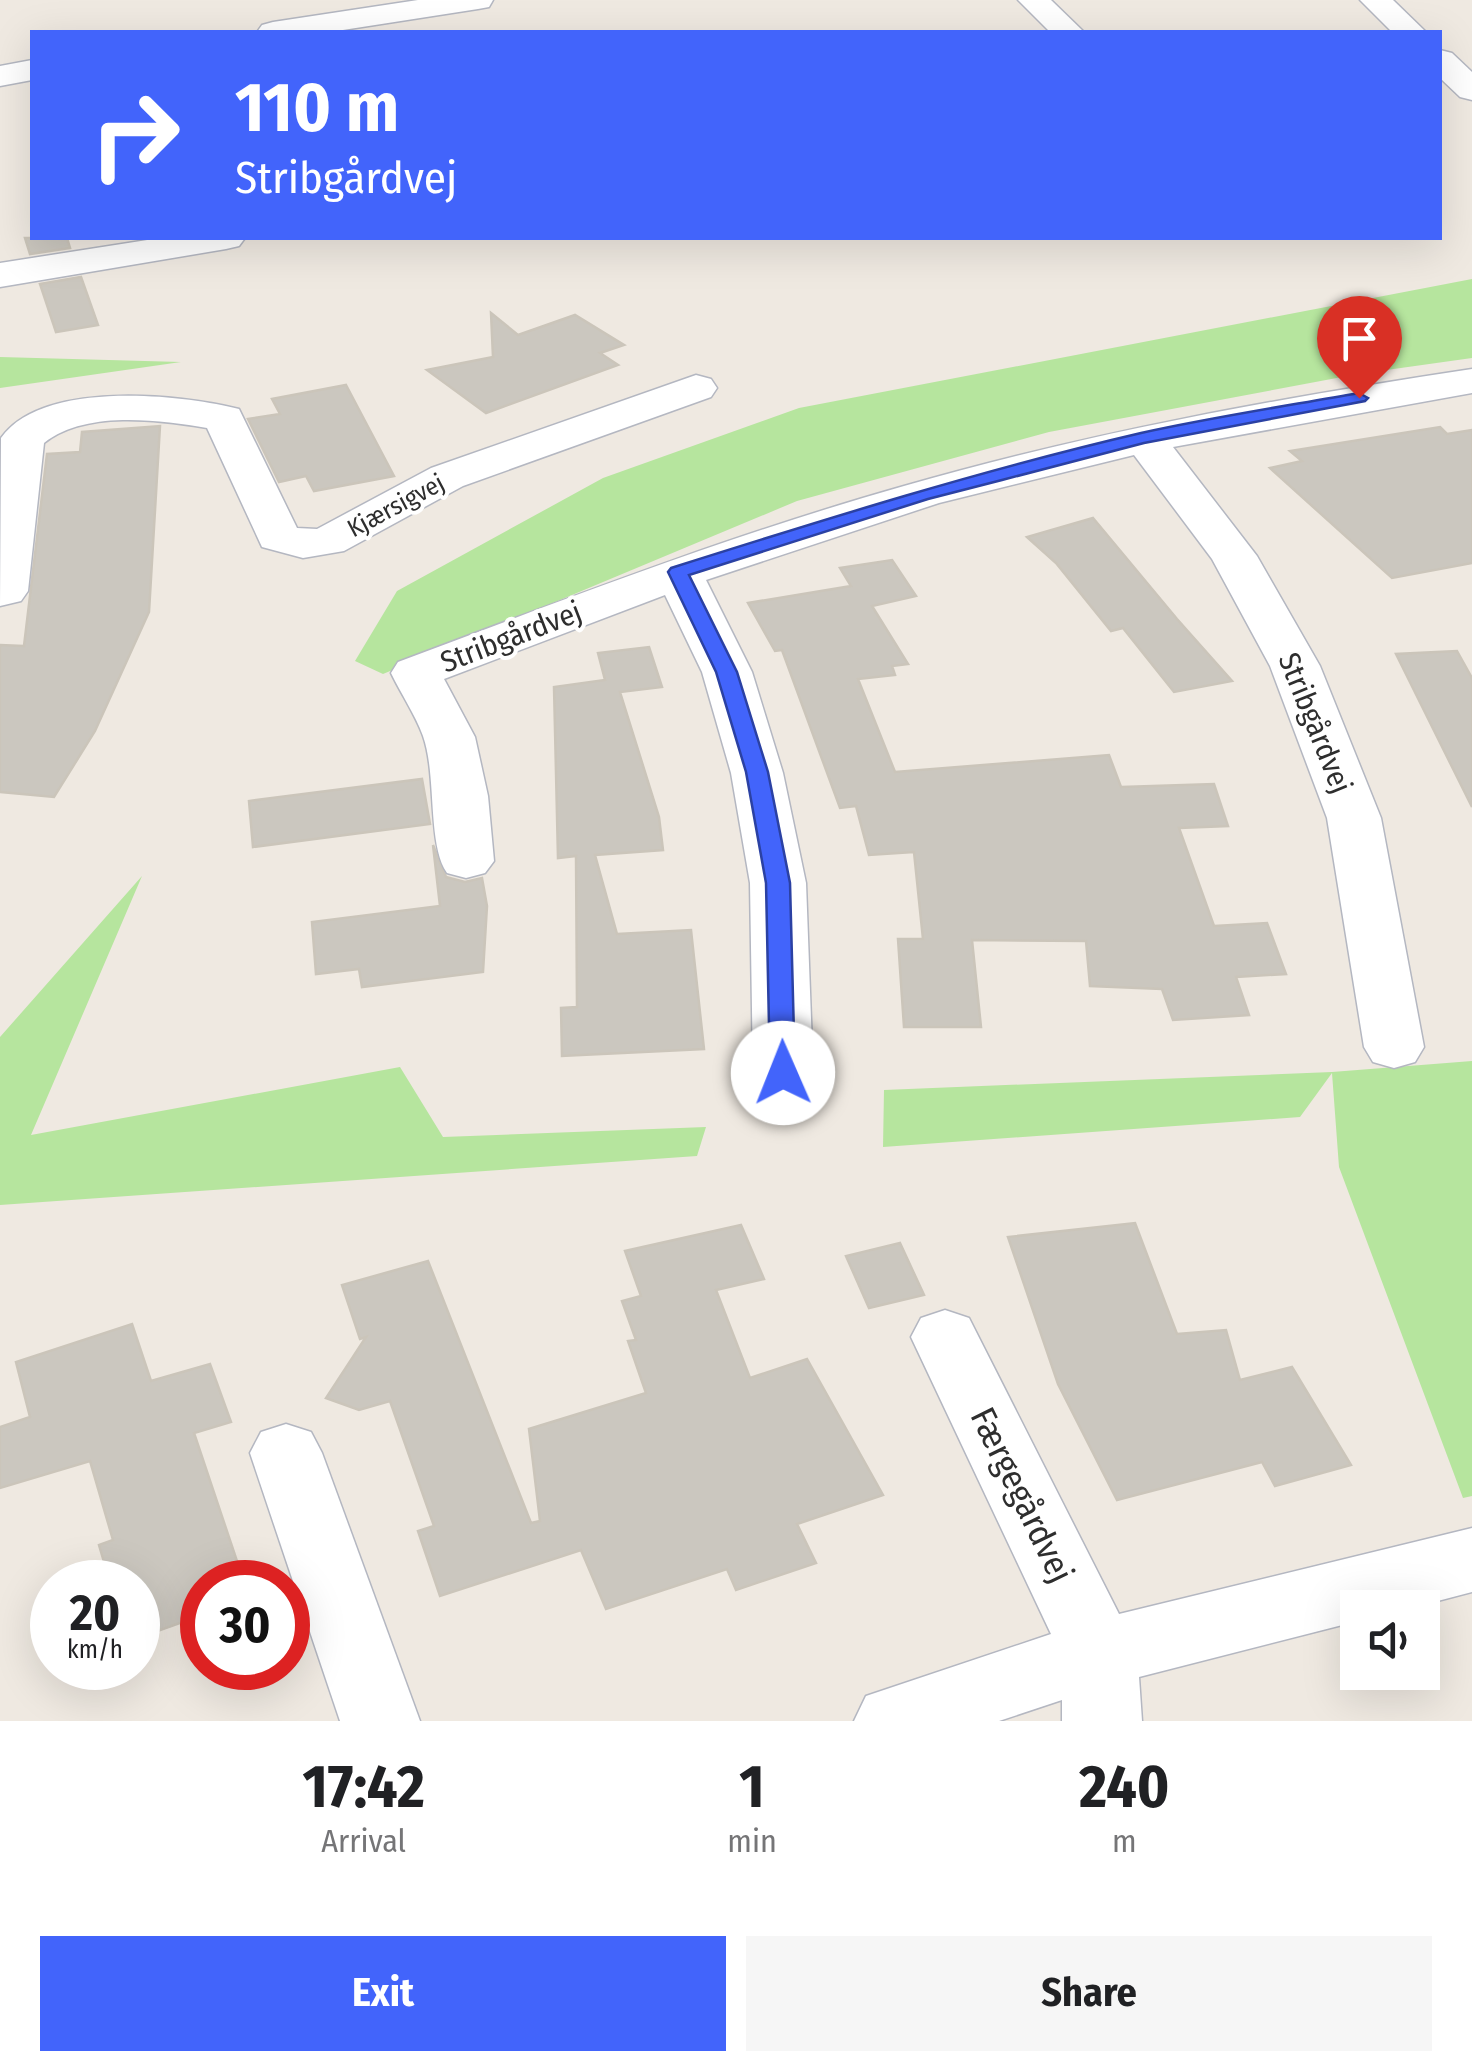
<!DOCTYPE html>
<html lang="en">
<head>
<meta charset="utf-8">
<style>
	body { margin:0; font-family:"Fira Sans Condensed",sans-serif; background:#f6f6f6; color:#202124; height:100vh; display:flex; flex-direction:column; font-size:38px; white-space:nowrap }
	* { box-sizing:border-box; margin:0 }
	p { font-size:32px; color:#757577 }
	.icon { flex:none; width:55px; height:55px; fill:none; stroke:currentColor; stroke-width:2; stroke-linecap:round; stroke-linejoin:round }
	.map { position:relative; height:1721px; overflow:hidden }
	.details { display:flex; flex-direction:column; background:#fff; flex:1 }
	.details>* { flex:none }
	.top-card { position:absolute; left:30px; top:30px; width:1412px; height:210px; border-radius:0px; box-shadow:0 10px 40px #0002; background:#4264fb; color:#fff; overflow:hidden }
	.tools { position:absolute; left:1340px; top:1590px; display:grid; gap:20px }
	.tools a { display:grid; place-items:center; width:100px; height:100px; border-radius:0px; background:#fff; box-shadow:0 10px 40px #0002; font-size:50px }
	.speed { position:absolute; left:30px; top:1560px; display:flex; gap:20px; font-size:50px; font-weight:700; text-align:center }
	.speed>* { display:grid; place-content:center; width:130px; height:130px; border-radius:50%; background:#fff; box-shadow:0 10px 40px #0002; line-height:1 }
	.speed small { font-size:25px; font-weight:400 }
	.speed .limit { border:15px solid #d22; background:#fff; color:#111 }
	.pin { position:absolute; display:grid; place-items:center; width:85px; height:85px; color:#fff; margin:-102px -42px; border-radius:50% 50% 50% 0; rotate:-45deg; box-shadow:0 0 10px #0007 }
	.pin .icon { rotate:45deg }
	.me { position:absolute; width:110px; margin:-55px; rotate:359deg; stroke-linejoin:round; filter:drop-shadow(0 0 8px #0008) }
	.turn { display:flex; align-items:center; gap:35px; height:210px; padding:0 40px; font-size:45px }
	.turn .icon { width:130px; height:130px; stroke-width:2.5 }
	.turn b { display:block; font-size:70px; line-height:85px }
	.eta { display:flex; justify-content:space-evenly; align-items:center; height:170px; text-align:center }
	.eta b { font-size:60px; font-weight:700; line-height:70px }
	.cta { display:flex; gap:20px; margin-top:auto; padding:20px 40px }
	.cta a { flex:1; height:115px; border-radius:0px; background:#4264fb; color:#fff; font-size:40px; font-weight:700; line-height:115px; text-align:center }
	.cta a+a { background:#f6f6f6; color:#202124 }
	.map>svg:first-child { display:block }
	.green { fill:#b6e59e }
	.building { fill:#cbc7bf; stroke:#cbc5ba; stroke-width:2.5 }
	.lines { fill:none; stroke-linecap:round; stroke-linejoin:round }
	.street-casing { stroke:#b4b7c1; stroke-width:3 }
	.street { fill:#fff; fill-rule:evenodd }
	.route { fill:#4264fb; stroke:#2b41a3; stroke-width:2.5 }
	.labels { text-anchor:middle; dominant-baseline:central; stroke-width:8; stroke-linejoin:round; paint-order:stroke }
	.far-street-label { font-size:25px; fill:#2e2e2e; stroke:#fff }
	.street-label { font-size:30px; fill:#2e2e2e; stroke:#fff }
	.near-street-label { font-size:35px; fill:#2e2e2e; stroke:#fff }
</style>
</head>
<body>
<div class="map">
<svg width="1472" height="1721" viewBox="0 0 1472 1721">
	<rect width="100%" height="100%" fill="#efe9e1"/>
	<g class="green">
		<path d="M1472,279V358L1358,374L1049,432L797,501L383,674L355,661L397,591L603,478L799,408Z"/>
		<path d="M0,357L181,362L0,388Z"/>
		<path d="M142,876L31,1135L400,1067L443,1137L706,1127L697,1156L0,1205V1037Z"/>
		<path d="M1472,1061V1496L1463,1498L1339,1167L1332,1073L1300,1117L883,1147L884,1090L1332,1072Z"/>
	</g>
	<g class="building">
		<path d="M25,238H67L70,248L30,254Z"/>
		<path d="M81,277L98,325L56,332L40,284Z"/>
		<path d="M491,313L518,335L575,315L624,345L600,353L618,365L486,413L427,370L493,357Z"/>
		<path d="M346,385L394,476L314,491L306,476L279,482L248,419L280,414L272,399Z"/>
		<path d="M160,426L149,612L95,731L54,797L0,792V645L24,646L47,454L80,452L82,432Z"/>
		<path d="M1440,427L1447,434L1472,430V563L1392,578L1270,468L1302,461L1290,451Z"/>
		<path d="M1093,518L1177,619L1232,681L1174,692L1123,628L1111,631L1056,563L1027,537Z"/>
		<path d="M892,560L916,596L872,606L908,664L892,666L895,675L858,679L895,772L1109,755L1121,787L1214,784L1228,826L1179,828L1214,926L1267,923L1286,974L1236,977L1249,1015L1173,1020L1162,989L1090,986L1086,941L972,940L981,1027H904L898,939H923L914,852L869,855L856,806L840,808L782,650L775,651L748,603L851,586L840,568Z"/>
		<path d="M649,647L662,687L620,692L659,817L663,850L595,855L617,934L691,930L704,1049L562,1056L561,1008L577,1007L576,856L558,858L554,687L605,680L598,653Z"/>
		<path d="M1457,651L1472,678V807L1396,654Z"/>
		<path d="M422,779L430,824L253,847L249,801Z"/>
		<path d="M433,845L446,877L465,882L482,878L487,906L483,972L362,987L359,969L316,974L312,922L440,906Z"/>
		<path d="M1135,1223L1177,1334L1226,1330L1240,1380L1292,1367L1351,1465L1275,1486L1262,1462L1117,1500L1058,1384L1008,1237Z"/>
		<path d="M741,1225L764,1279L716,1290L750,1378L807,1359L883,1495L797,1524L816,1563L736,1590L727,1569L606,1609L581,1550L440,1596L418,1531L434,1526L390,1401L359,1410L326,1398L366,1337L360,1339L342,1285L428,1261L531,1523L540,1521L529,1429L646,1393L628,1341L636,1340L622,1301L641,1296L625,1251Z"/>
		<path d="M900,1243L924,1295L869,1308L846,1256Z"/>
		<path d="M132,1324L151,1381L210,1364L231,1422L194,1433L244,1582H202V1615L138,1638V1582H110L99,1545L113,1540L90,1461L0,1488V1427L30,1417L16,1362Z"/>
	</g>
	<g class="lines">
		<g class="street-casing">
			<g id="street">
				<path d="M418,0H493L489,7L478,9L330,32H257L262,25L273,22Z"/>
				<path d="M1018,0H1051L1084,32H1050Z"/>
				<path d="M1360,0H1393L1426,32H1392Z"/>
				<path d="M1440,50L1452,53L1472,72V100L1460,97L1440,78Z"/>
				<path d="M32,60V80L0,86V66Z"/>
				<path d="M160,238H245L239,246L226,249L0,287V263Z"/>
				<path d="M1472,369V393L1173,447L1257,556L1320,666L1381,818L1424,1047L1415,1062L1394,1068L1373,1062L1364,1047L1327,818L1270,666L1212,559L1134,455L939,503L706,580L752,672L783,773L806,883L813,1073L805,1088L783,1094L761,1088L753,1073L750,883L731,773L702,672L665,595L444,679L475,737L488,796L494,861L485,873L466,878L447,873C427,844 437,775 423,736C415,714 401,694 391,673L398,662C566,599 731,535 904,486C1091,432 1280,398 1472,369Z"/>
				<path d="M696,375L711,379L717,388L711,397L463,486L344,551L303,558L262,547L207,428C158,420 86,410 44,443L28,591L21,601L0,606L1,438C42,380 179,394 239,409L297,528L317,529L431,468Z"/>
				<path d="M945,1310L969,1318L1119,1614L1472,1528V1592L1411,1608H1358V1621L1139,1677L1142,1721H1062V1700L999,1721H854L866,1696L1051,1634L911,1337L921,1318Z"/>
				<path d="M286,1424L311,1432L322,1453L420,1721H340L250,1453L261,1432Z"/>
			</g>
		</g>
		<use href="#street" class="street"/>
	</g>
	<path class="route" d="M1359,393L1368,398L1365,401L1144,443L1002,480L928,499L689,575L737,672L768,772L790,883L795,1073L783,1082L774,1079L770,1073L766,883L746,772L716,672L668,572L671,568C826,519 982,470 1141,433C1213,417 1286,406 1359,393Z"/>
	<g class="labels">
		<g class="far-street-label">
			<text transform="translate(396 506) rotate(-28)">Kjærsigvej</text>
		</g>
		<g class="street-label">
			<text transform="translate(511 637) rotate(-21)">Stribgårdvej</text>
			<text transform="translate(1315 723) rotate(68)">Stribgårdvej</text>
		</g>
		<g class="near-street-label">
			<text transform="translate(1022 1495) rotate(64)">Færgegårdvej</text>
		</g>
	</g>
</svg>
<div class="tools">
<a><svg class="icon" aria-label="sound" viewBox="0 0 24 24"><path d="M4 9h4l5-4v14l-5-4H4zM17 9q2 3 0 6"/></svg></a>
</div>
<div class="speed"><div>20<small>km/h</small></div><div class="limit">30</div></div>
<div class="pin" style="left:1359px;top:398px;background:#d93025"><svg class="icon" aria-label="arrive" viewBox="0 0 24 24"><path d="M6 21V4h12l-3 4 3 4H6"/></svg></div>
<svg class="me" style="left:783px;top:1073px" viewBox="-20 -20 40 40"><circle r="19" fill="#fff"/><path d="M0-13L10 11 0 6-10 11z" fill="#4264fb"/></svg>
<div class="top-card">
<div class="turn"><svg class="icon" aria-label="right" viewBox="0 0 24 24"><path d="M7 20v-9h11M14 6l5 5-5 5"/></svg><div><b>110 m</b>Stribgårdvej</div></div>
</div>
</div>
<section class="details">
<div class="eta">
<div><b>17:42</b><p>Arrival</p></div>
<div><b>1</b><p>min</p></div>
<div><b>240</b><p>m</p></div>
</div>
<div class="cta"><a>Exit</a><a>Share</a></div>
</section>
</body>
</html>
